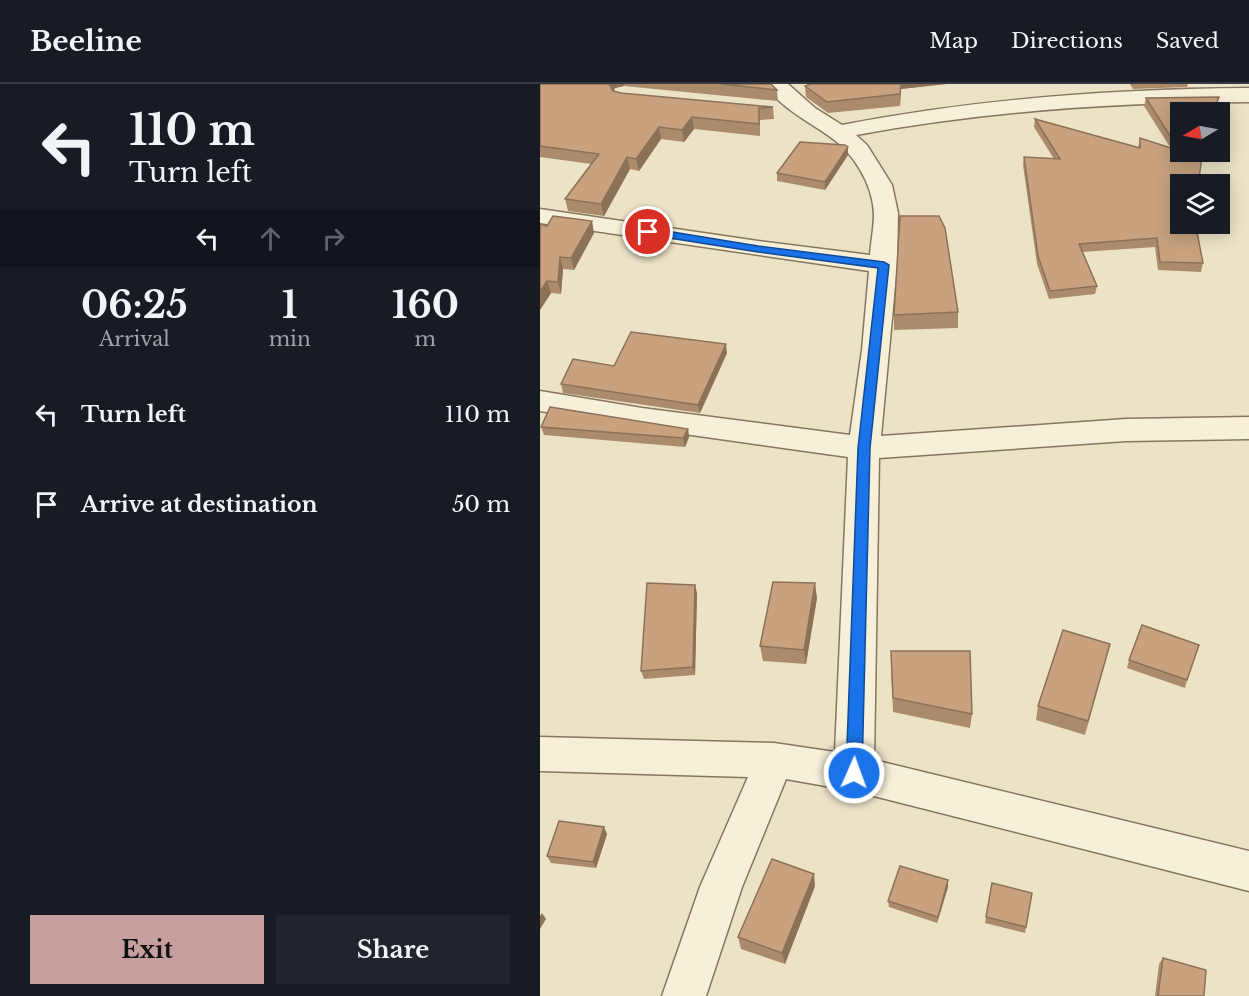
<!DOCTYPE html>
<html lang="en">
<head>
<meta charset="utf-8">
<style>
	body { margin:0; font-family:"Libre Baskerville",serif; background:#20242c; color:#f1f3f6; height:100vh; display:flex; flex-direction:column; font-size:22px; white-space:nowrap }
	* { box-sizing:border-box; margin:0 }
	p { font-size:20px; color:#9ea1a6 }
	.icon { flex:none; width:33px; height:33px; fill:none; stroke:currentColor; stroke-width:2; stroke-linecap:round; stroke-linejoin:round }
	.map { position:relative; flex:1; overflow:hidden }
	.panel { display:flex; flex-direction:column; background:#171b24; width:540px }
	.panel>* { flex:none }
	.top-card { background:#171b24; color:#f1f3f6; overflow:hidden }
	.needle { width:39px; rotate:260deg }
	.tools { position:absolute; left:630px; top:18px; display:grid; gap:12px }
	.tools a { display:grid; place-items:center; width:60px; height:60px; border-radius:0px; background:#171b24; box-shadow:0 3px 15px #0003; font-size:30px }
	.pin { position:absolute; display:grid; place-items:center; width:51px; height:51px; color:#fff; margin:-26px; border:3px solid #fff; border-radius:50%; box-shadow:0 2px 6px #0007 }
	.me { position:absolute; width:66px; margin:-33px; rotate:2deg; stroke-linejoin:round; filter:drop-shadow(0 0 4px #0008) }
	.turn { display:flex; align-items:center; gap:21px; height:126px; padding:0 30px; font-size:27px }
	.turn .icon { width:78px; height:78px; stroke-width:2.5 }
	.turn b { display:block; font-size:42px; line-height:51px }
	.lanes { display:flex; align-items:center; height:57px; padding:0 30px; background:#0003; justify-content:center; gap:30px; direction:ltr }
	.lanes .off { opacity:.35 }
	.eta { display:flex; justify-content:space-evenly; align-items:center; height:102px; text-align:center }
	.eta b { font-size:36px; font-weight:700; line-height:42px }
	.button { display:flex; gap:12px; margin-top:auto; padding:12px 30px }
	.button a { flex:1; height:69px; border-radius:0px; background:#c69e9d; color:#111; font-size:24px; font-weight:700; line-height:69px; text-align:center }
	.button a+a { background:#20242c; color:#f1f3f6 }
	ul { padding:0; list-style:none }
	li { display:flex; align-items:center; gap:18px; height:90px; padding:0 30px }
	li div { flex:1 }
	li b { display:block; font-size:22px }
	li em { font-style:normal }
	header { display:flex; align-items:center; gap:36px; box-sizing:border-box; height:84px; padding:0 30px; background:#171b24; border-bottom:2px solid #363941 }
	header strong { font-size:28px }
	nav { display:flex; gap:33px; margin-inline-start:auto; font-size:21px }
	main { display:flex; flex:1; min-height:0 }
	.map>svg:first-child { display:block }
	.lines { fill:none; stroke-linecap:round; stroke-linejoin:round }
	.minor-casing { stroke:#86765d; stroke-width:3 }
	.minor { fill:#f7f0d9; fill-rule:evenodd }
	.wall { fill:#ac8b6d }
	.shaded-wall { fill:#8c7159 }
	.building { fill:#c8a27f; stroke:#8c7159; stroke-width:1.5 }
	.route { fill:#1a73e8; stroke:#114b97; stroke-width:1.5 }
</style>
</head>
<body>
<header>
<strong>Beeline</strong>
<nav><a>Map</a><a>Directions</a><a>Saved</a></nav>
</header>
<main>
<section class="panel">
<div class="top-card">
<div class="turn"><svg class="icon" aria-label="left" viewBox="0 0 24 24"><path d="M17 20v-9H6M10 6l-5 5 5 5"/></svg><div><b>110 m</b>Turn left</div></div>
<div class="lanes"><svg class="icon" aria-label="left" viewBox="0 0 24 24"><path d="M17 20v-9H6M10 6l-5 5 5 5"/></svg><svg class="icon off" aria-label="ahead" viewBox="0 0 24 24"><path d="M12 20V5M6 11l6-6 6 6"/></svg><svg class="icon off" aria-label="right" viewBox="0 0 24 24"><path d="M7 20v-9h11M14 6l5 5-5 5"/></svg></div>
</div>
<div class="eta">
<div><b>06:25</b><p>Arrival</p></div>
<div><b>1</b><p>min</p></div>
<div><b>160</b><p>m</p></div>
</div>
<ul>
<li><svg class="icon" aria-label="left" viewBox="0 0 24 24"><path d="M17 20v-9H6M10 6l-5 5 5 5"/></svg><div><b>Turn left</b></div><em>110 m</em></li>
<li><svg class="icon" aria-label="arrive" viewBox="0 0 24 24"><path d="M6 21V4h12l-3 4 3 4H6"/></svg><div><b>Arrive at destination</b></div><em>50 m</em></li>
</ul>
<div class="button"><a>Exit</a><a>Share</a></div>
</section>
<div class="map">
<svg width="709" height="912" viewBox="0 0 709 912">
	<rect width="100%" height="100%" fill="#ece3c7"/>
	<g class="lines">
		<g class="minor-casing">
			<path id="minor" d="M224,0H248L275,24L302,41C437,15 572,5 709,4V18C577,18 446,27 316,51L327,61L352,101L358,129L357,181L341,352L586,335L709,333V355L586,357L339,374L334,676L709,767V807L314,707L246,695L202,803L166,912H122L160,803L208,693L0,687V653L234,659L295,668L308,373L102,344L0,327V307L102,324L310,351L322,266L329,187L0,139V125L218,157L330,171C331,158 334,143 334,130C333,100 313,68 289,52C266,36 240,23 224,0Z"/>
		</g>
		<use href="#minor" class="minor"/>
	</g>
	<g class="wall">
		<path d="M0,0H231L237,6L238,17L84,2L75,4L74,7L81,9L233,23L234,35L220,36V52L154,45L144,58L121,55L99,87L90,85L64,132L28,127L25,115L51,80L0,73Z"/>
		<path d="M271,0H406L361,5L360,22L288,29L266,13L265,2Z"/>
		<path d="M590,0H648L647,3L593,5Z"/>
		<path d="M606,14L678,21L640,28V63H630L604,22Z"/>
		<path d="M495,35L598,64L600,54L640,140H660L657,146L663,179L661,188L618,186L615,163L542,168L557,202L555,210L509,215L497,180L483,81L484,73L514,75L494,43Z"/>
		<path d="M308,63V71L285,106L237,97V89Z"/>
		<path d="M0,140L54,149L34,186L23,185L21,210L11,209L0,226Z"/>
		<path d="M418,228V244L354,246V231Z"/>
		<path d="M187,269L160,329L23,309L21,300L74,282Z"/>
		<path d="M1,343L148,345L149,353L145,363L4,351Z"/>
		<path d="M157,509L155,591L104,595L101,587Z"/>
		<path d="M277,514L266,580L223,577L220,562Z"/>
		<path d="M570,560L545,651L496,636L498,622Z"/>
		<path d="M589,576L647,596L645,604L587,584Z"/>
		<path d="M351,581L432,630L430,644L353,628Z"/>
		<path d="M67,750L56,784L11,779L7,772Z"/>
		<path d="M452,799L486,843L485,849L445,839Z"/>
		<path d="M275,802L245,880L201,865L198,853Z"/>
		<path d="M408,803L397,839L349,823L348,817Z"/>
		<path d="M623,874L664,912H615L619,880Z"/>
	</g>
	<g class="shaded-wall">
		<path d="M69,0H84V2L75,4L71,12Z"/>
		<path d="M346,0H406L361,5L360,22V5Z"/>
		<path d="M152,33L154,45L144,58L142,46Z"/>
		<path d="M119,43L121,55L99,87L96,75Z"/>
		<path d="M308,63V71L285,106V98Z"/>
		<path d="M87,73L90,85L64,132L61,120Z"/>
		<path d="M52,137L54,149L34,186L31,174Z"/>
		<path d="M20,173L23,185L21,210L18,198Z"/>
		<path d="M7,197L11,209L0,226V208Z"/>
		<path d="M186,260L187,269L160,329L158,321Z"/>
		<path d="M148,345L149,353L145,363L143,354Z"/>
		<path d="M275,499L277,514L266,580L264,566Z"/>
		<path d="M155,501L157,509L155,591L153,583Z"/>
		<path d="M64,743L67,750L56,784L53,778Z"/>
		<path d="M274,790L275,802L245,880L242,869Z"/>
		<path d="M408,796V803L397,839L398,833Z"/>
		<path d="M2,829L6,835L0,845V832Z"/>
	</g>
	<g class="building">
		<path d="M0,0H69L73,7L81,9L233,23L219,24V40L152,33L142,46L119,43L96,75L87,73L61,120L25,115L59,70L0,62Z"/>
		<path d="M181,0H231L237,6Z"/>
		<path d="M271,0H361L360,10L287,18L265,2Z"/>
		<path d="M679,13L673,28H640V55H632L606,14Z"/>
		<path d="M495,35L600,64V54L662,74L658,100H640V140H658L656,143L663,179L620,178L617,154L539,160L557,202L510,207L498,172L484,73L520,75Z"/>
		<path d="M260,58L305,61L308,63L285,98L237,89Z"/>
		<path d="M13,132L52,137L31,174L20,173L18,198L7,197L0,208V140L7,142Z"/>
		<path d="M360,132H399L405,144L418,228L354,231Z"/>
		<path d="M91,248L186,260L158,321L21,300L33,275L74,282Z"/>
		<path d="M10,323L148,345L143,354L1,343Z"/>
		<path d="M233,498L275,499L264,566L220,562Z"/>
		<path d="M107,499L155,501L153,583L101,587Z"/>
		<path d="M602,541L659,561L647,596L589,576Z"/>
		<path d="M523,546L570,560L548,637L498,622Z"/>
		<path d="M351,567H430L432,630L353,614Z"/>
		<path d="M19,737L64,743L53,778L7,772Z"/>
		<path d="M232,775L274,790L242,869L198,853Z"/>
		<path d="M360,782L408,796L398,833L348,817Z"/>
		<path d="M452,799L492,809L486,843L446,833Z"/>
		<path d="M623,874L666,886L664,912H618Z"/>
	</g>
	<path class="route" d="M108,144L218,162L344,178L349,181L330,364L322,689L320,694L314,696L309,694L306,689L318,364L338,184L218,168L104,150L102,148Z"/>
</svg>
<div class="tools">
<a><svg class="needle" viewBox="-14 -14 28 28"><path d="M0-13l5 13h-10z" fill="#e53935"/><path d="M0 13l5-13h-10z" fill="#9ea1a6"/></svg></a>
<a><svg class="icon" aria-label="layers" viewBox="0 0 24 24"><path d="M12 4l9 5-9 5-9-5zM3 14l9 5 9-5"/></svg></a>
</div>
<div class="pin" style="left:108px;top:148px;background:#d93025"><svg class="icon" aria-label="arrive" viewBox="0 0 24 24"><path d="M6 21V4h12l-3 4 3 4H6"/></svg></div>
<svg class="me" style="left:314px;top:689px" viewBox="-20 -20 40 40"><circle r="17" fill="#1a73e8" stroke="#fff" stroke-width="3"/><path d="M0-11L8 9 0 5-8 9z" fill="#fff"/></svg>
</div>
</main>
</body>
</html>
